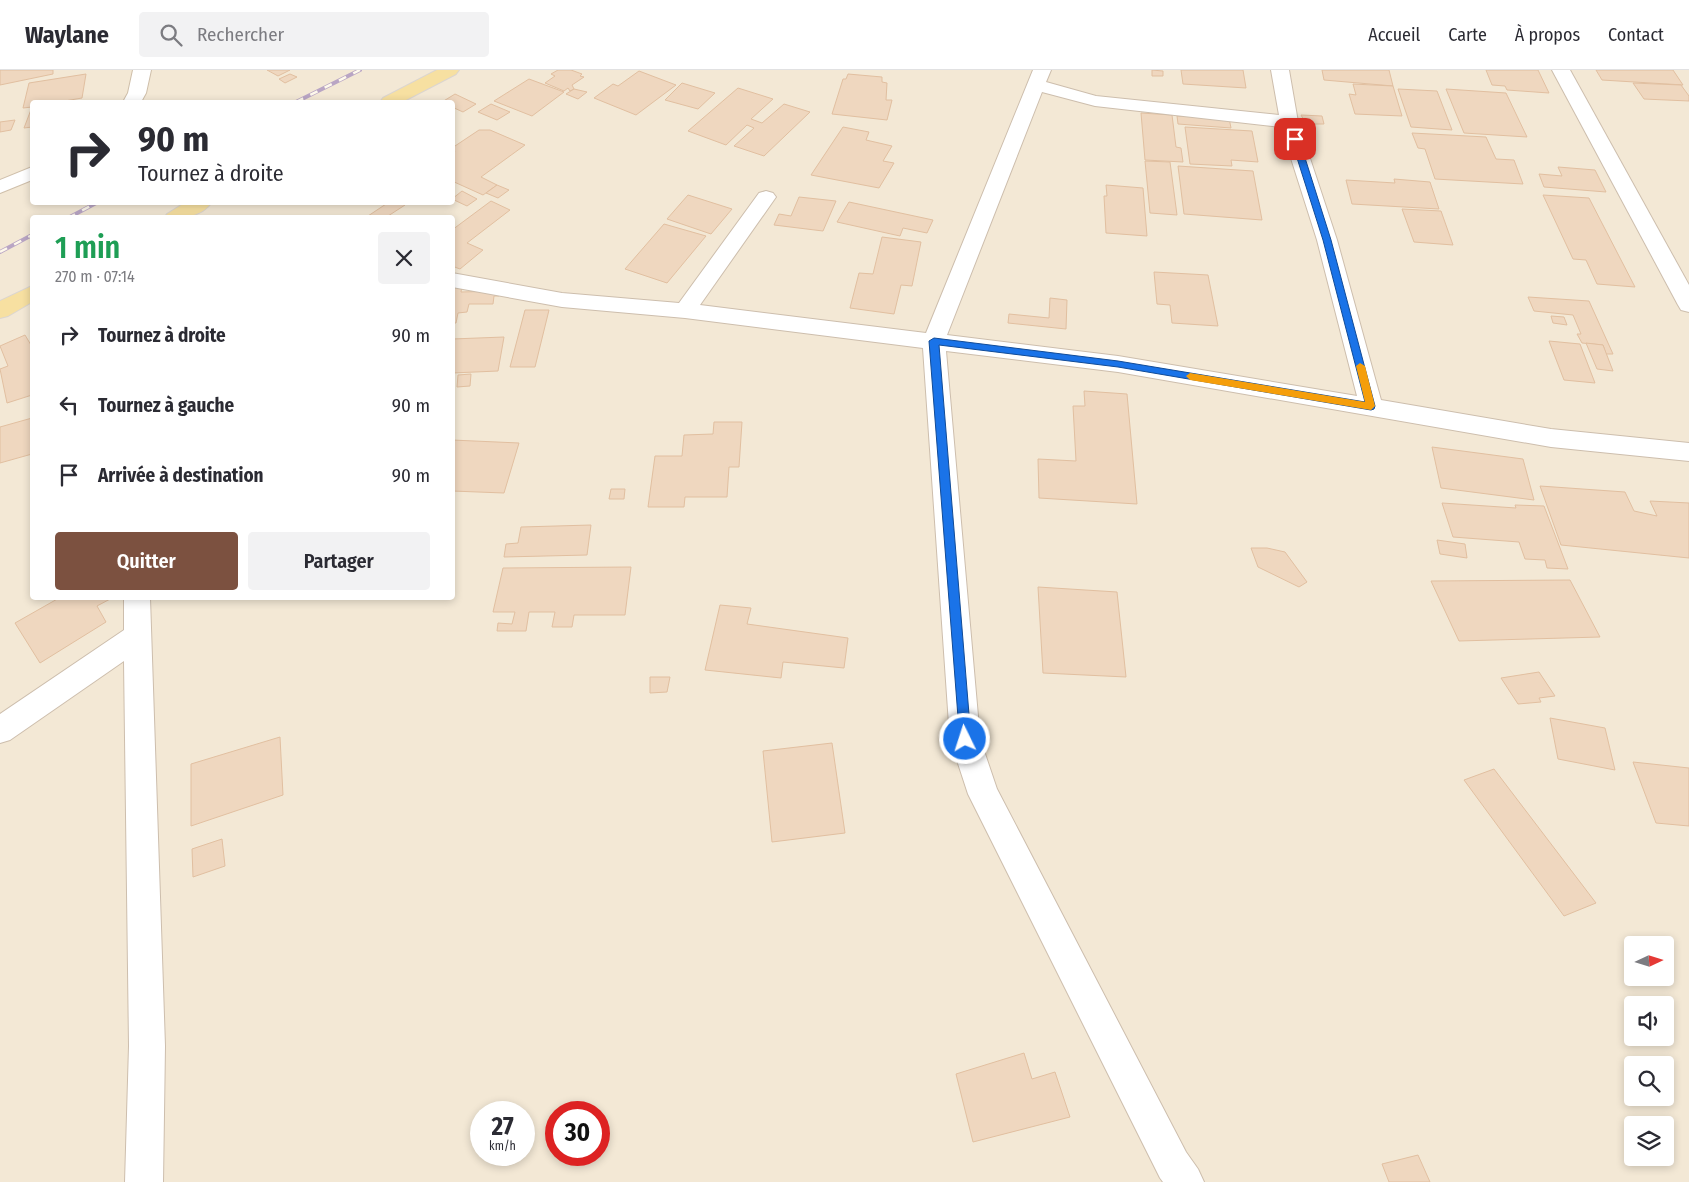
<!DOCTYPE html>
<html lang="fr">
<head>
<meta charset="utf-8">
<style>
	body { margin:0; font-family:"Fira Sans Condensed",sans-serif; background:#f2f2f3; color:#2b2b33; height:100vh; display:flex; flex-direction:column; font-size:19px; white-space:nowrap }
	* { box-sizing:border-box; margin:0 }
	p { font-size:16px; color:#7c7c81 }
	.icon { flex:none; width:28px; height:28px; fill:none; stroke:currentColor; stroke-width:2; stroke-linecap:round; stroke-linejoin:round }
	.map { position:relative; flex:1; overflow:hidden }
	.side { position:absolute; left:30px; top:145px; width:425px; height:385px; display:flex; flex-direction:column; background:#fff; border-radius:5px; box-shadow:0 2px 8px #0003 }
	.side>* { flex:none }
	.hud { position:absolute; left:30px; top:30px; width:425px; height:105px; border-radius:5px; box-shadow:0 2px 8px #0003; background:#fff; color:#2b2b33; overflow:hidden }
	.needle { width:32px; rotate:86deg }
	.controls { position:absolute; left:1624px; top:866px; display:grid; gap:10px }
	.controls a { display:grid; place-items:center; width:50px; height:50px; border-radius:5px; background:#fff; box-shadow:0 2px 8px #0003; font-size:25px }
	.speed { position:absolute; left:470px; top:1031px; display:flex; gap:10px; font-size:25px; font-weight:700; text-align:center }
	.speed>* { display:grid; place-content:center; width:65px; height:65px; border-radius:50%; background:#fff; box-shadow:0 2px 8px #0003; line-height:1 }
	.speed small { font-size:12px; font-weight:400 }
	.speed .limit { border:8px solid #d22; background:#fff; color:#111 }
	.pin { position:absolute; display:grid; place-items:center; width:42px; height:42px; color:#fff; margin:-21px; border-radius:10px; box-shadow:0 2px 8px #0006 }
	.me { position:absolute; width:55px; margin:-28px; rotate:356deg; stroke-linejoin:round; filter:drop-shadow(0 0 4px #0008) }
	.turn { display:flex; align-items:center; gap:18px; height:105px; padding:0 25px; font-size:22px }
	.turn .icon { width:65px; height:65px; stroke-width:2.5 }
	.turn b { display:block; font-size:35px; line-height:42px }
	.round { display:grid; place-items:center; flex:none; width:52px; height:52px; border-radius:5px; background:#f2f2f3 }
	.overview { display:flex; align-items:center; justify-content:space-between; height:85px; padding:0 25px }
	h1 { font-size:30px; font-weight:600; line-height:38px; color:#1e9e55 }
	.cta { display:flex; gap:10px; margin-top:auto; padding:10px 25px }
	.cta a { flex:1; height:58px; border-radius:5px; background:#7c5140; color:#fff; font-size:20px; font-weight:600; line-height:58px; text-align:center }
	.cta a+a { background:#f2f2f3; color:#2b2b33 }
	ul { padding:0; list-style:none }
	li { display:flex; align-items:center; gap:15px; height:70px; padding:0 25px }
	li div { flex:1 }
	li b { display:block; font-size:19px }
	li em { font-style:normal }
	header { display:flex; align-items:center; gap:30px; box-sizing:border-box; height:70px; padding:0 25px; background:#fff; border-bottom:1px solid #e1e1e2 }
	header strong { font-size:24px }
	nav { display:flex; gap:28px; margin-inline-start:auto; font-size:18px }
	.search { width:350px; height:45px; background:#f2f2f3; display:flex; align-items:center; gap:12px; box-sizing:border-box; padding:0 18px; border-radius:5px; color:#7c7c81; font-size:19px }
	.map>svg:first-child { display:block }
	.residential { fill:#f3e8d5; fill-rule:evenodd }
	.building { fill:#efd7bf; stroke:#e1bfa0 }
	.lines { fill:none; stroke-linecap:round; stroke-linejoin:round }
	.minor-casing { stroke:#cdbead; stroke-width:2 }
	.secondary-casing { stroke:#cfbfaa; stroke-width:2 }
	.primary-casing { stroke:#dbd5d0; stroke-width:2 }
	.minor { fill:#fff; fill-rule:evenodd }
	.secondary { fill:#fff; fill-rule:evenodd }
	.primary { fill:#f7e0a1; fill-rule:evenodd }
	.rail-casing { stroke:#b9a5c4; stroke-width:4 }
	.rail { stroke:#fef9ec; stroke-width:2.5; stroke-dasharray:8; stroke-linecap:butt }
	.route { fill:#1a73e8; stroke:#114b97 }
	.slow { fill:#f59e0b }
</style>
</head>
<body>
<header>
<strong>Waylane</strong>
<div class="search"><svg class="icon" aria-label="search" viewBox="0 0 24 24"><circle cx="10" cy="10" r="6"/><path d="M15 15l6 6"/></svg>Rechercher</div>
<nav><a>Accueil</a><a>Carte</a><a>À propos</a><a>Contact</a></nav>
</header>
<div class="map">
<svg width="1689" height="1112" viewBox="0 0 1689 1112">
	<rect width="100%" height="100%" fill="#fbf5e6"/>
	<path class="residential" d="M0,0H1689V1112H0ZM32,32H452V132H32ZM32,148H452V528H32ZM1632,875H1665V908H1632ZM1632,935H1665V968H1632ZM1632,995H1665V1028H1632ZM481,1042H524V1085H481ZM556,1042H599V1085H556ZM1632,1055H1665V1088H1632Z"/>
	<g class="building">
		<path d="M0,0H53V4L0,15Z"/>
		<path d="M267,0H290L278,6Z"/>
		<path d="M558,0H571L582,4L580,6L584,7L572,15L574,19L570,21L568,18L564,21L545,13L555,6L551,4Z"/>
		<path d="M1152,0L1163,1V6H1152Z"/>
		<path d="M1181,0H1243L1246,18L1183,14Z"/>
		<path d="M1322,0H1389L1393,16L1324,10Z"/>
		<path d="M1486,0H1538L1549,23L1507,20L1505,16L1492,15Z"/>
		<path d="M1596,0H1673L1683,15L1602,10Z"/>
		<path d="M639,1L676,15L636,45L594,28L613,14L618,16Z"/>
		<path d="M86,4L82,28L59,32H32V37L23,38L29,13Z"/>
		<path d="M290,4L297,7L285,13L279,9Z"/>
		<path d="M848,4L882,7V12L887,13L886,30H892L887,50L832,44L843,9H846Z"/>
		<path d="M529,9L564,22L532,46L494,31Z"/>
		<path d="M682,13L715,23L698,39L665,30Z"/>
		<path d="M1633,13L1681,15L1689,26V31L1644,29Z"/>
		<path d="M1353,14L1393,16L1402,46L1355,44L1349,24L1356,25Z"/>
		<path d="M738,18L773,29L751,49L762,53L784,34L810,42L764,86L734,76L754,58L747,55L726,75L688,61Z"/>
		<path d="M574,19L587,22L578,29L566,24Z"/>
		<path d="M1398,19L1437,21L1452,60L1411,57Z"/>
		<path d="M1446,19L1506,23L1527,67L1464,63Z"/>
		<path d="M455,24L476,34L463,42L452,37V32H442Z"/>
		<path d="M491,34L510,42L497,50L478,42Z"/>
		<path d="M32,37V57L24,58Z"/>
		<path d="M1141,43L1172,45L1176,77L1181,78L1183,92L1145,90Z"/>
		<path d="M1301,45L1322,46L1324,54H1306Z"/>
		<path d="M1177,46L1229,48L1231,58L1178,54Z"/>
		<path d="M15,50L11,60L0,62V52Z"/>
		<path d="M843,57L869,62L866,70L892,76L883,91L894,93L879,118L811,105Z"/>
		<path d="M1185,57L1252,61L1258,92L1231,90L1232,96L1190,94Z"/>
		<path d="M479,60H490L525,75L481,107L497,115L483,125L452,111V84L455,82L452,78Z"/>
		<path d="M1412,63L1486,67L1496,89L1514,90L1523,114L1435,109L1425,79L1418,78Z"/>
		<path d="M1145,91L1170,92L1177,145L1150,143Z"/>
		<path d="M1178,96L1253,101L1262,150L1184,144Z"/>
		<path d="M1558,97L1595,100L1606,122L1544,117L1539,104L1562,106Z"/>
		<path d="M1394,109L1430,112L1439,139L1352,134L1346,110L1395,113Z"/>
		<path d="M497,115L509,120L498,128L486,123Z"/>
		<path d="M1106,115L1143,118L1147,166L1106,163L1104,126H1107Z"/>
		<path d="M462,121L477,129L467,136L452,129Z"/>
		<path d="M688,125L732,139L711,164L667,149Z"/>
		<path d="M1543,125L1589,128L1635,217L1597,214L1586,190L1573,189Z"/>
		<path d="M799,127L836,131L823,161L774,155L779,144L791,146Z"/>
		<path d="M491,131L510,140L467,173L483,180L460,199L452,196V160Z"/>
		<path d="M389,132H402L405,135L385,148H365Z"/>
		<path d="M849,132L933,150L927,163L903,158L900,166L837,152Z"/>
		<path d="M1402,139L1441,141L1453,175L1414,172Z"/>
		<path d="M664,154L706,166L667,213L625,199Z"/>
		<path d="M882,167L921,172L912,216L901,215L894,244L850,238L859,203L873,204Z"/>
		<path d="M1154,202L1208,205L1218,256L1172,253L1170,235L1157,234Z"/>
		<path d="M452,216H462L461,222L500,221L499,226H494L493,234H469L467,242L458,243L456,253H452Z"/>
		<path d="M1528,227L1589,231L1613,284H1606L1603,275L1582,273L1577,264H1581L1573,245L1534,241Z"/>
		<path d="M1050,228L1067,230L1066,259L1008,253L1009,244L1049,248Z"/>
		<path d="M525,240H549L535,297H510Z"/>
		<path d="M1551,246L1564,247L1567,255L1553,253Z"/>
		<path d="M25,265L31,275H32V325L7,333L0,299L8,296L0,276Z"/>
		<path d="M504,267L498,301L452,303V269Z"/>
		<path d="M1549,271L1580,274L1595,313L1564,310Z"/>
		<path d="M1586,273L1603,275L1613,301L1597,299Z"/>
		<path d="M471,304L470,316L457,317L458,305Z"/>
		<path d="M1084,321L1127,324L1137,434L1039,428L1038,389L1076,391L1073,336H1085Z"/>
		<path d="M32,348V384L0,393V357Z"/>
		<path d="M714,352H742L739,397H729L727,427H685L684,437H648L655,386H682L684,365L713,364Z"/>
		<path d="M452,370L519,373L504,423L452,421Z"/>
		<path d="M1432,377L1523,389L1534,430L1441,418Z"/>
		<path d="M1540,416L1625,422L1634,441L1657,446L1650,431L1689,433V488L1561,475Z"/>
		<path d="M611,419H625L624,429H609Z"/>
		<path d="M1442,433L1516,438L1515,435L1544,436L1568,499L1547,498L1545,490L1525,489L1519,472L1453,467Z"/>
		<path d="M591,455L587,485L504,487L506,474L518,473L521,457Z"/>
		<path d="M1437,470L1465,474L1467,488L1440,484Z"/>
		<path d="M1251,478H1267L1285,482L1307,512L1299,517L1258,497Z"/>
		<path d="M631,497L625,545H574L572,557H552L555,542H529L526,561H497L498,553L512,554L515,542H493L503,498Z"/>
		<path d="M1570,510L1600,567L1459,571L1431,511Z"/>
		<path d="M1038,517L1117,522L1126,607L1043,603Z"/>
		<path d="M59,528H112L97,536L106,552L40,593L15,553Z"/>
		<path d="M720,535L751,538L747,554L848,568L844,598L783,592L781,608L705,600Z"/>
		<path d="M1539,602L1555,626L1539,628L1541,632L1518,634L1501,608Z"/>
		<path d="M650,607H670L667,622L650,623Z"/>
		<path d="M1550,648L1605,658L1615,700L1558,689Z"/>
		<path d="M280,667L283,725L191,756V694Z"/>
		<path d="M832,673L845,763L772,772L763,681Z"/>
		<path d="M1633,692L1689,698V756L1656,753Z"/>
		<path d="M1494,699L1596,833L1564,846L1464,710Z"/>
		<path d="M222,769L225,796L193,807L192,779Z"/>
		<path d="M1024,983L1032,1009L1055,1002L1070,1047L973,1072L956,1004Z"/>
		<path d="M1418,1085L1430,1112H1389L1382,1094Z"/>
	</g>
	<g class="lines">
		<g class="minor-casing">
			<g id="minor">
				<path d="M1033,0H1051L1046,12L1096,26L1279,45L1271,0H1289L1298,52L1337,170L1381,330L1551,359L1689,373V391L1551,377L1118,302L946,281L980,669L997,719L1186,1082L1198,1099L1204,1112H1163L1160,1108L968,724L950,669L923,278L685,248L562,237L452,217V203L562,223L679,233L759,123L766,121L773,123L776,127L700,235L926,263ZM1042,22L1095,36L1281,57L1317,170L1357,326L1118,286L947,265Z"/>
				<path d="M1552,0H1570L1689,215V242L1681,240L1678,235Z"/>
				<path d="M124,528H150L165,976L163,1112H125L129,976L124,591L10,670L0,673V644L124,560Z"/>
			</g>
		</g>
		<g class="secondary-casing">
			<g id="secondary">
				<path d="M133,0H151L146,23L141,32H123L128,23Z"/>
				<path d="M32,97V110L0,123V110Z"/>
			</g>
		</g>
		<g class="primary-casing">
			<g id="primary">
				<path d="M437,0H459L456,4L402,32H380L383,28Z"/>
				<path d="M186,132H212C201,148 181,148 164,148L167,144Z"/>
				<path d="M32,216V232L8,246L0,248V231Z"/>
			</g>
		</g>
		<use href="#minor" class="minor"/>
		<use href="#secondary" class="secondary"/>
		<use href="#primary" class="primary"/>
		<g class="rail-casing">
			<g id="rail">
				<path d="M296,32L360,0"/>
				<path d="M68,148L98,132"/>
				<path d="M0,182L32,165"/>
			</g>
		</g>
		<use href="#rail" class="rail"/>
	</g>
	<path class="route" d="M1292,67L1299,69L1331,170L1375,336L1374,339L1371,340L1118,297L939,275L971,669L969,673L965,674L960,673L929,271L934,268L1118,291L1365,332L1323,170L1291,69Z"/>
	<path class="slow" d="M1360,293L1365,296L1375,336L1371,340L1190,310L1186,306L1190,303L1365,332L1356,296Z"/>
</svg>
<div class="controls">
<a><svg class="needle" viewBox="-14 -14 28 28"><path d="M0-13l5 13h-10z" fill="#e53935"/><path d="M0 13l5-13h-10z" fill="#7c7c81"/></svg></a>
<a><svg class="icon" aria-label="sound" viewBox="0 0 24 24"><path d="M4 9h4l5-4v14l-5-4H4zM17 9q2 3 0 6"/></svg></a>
<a><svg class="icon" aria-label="search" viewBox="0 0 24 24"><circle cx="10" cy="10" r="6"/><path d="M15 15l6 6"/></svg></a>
<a><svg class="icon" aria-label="layers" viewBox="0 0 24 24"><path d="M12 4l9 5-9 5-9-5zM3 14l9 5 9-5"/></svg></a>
</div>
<div class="speed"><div>27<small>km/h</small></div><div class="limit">30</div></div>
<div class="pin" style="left:1295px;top:69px;background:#d93025"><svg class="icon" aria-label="arrive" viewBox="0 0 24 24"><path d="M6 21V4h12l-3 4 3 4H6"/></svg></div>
<svg class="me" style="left:965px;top:669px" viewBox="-20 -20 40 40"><circle r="17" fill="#1a73e8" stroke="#fff" stroke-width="3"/><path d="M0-11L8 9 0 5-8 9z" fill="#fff"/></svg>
<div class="hud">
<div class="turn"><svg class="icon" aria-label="right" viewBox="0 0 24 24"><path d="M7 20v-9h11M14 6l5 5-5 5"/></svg><div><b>90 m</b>Tournez à droite</div></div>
</div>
<section class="side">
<div class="overview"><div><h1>1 min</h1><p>270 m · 07:14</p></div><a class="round"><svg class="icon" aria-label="close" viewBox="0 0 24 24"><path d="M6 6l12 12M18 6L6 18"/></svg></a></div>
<ul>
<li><svg class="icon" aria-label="right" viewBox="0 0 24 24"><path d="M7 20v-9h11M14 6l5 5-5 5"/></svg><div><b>Tournez à droite</b></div><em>90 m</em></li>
<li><svg class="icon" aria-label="left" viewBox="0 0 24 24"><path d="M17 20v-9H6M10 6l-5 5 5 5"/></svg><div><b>Tournez à gauche</b></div><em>90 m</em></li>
<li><svg class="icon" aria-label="arrive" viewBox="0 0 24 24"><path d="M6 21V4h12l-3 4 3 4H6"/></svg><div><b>Arrivée à destination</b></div><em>90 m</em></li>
</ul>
<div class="cta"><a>Quitter</a><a>Partager</a></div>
</section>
</div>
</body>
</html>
